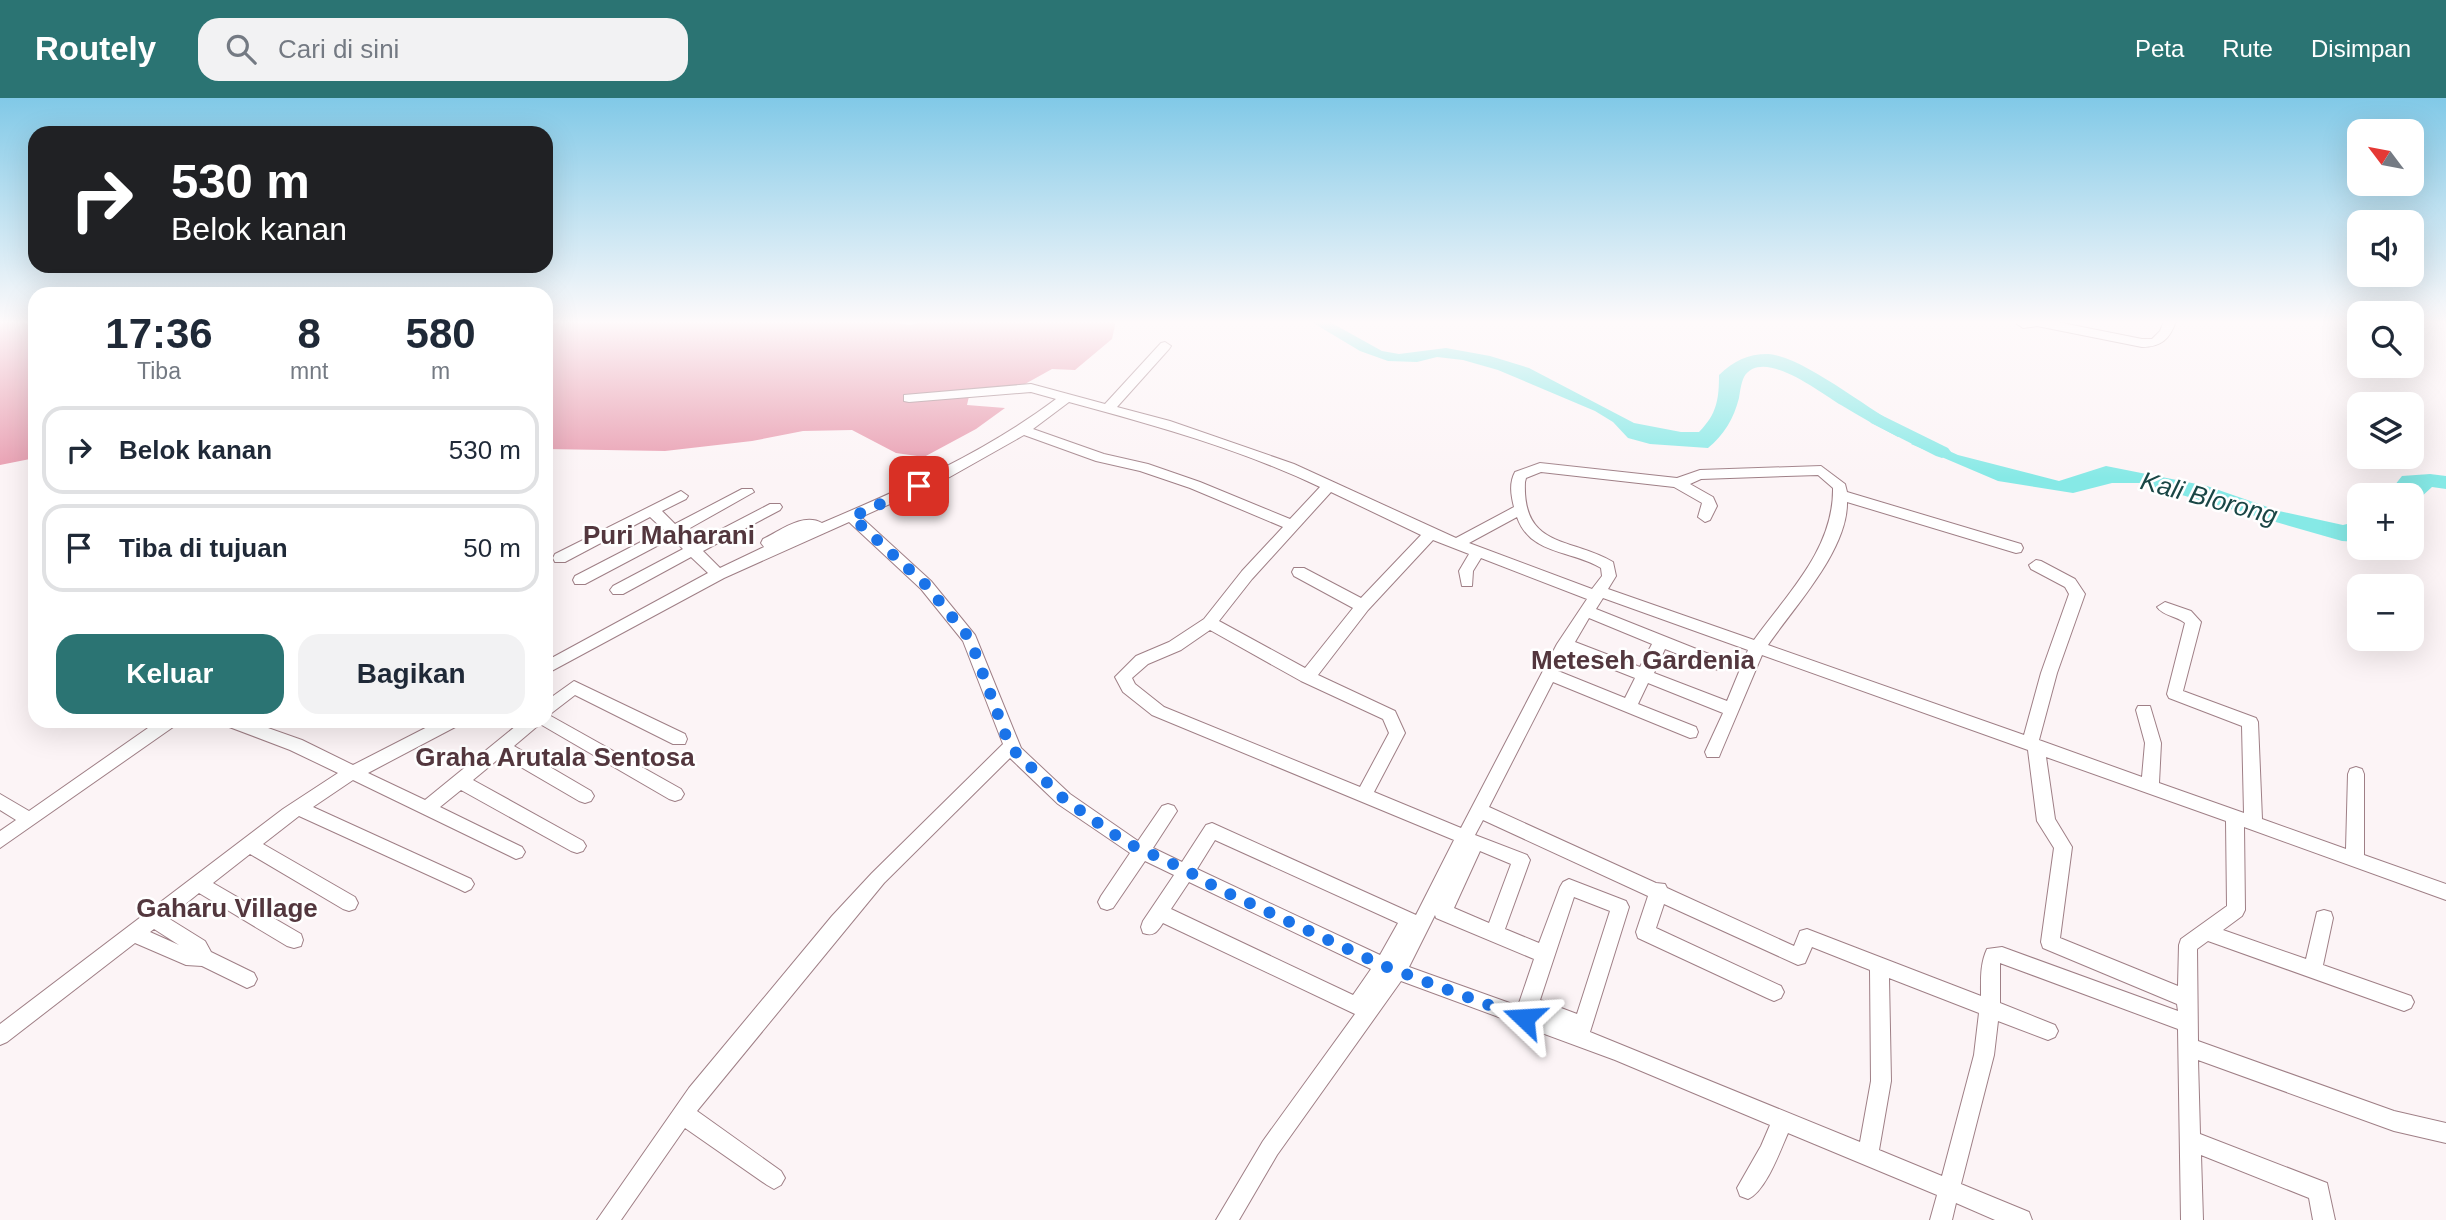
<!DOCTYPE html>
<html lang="id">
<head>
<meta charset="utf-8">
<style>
	body { margin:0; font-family:Arial,sans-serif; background:#f2f2f3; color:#1f2937; height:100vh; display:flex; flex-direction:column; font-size:26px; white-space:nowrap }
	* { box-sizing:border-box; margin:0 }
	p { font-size:23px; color:#747a83 }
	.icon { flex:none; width:38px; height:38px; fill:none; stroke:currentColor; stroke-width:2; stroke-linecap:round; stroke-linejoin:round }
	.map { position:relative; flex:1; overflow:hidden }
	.panel { position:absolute; left:28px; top:189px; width:525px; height:441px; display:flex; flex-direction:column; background:#fff; border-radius:21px; box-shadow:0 7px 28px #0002 }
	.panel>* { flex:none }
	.hud { position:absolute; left:28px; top:28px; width:525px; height:147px; border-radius:21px; box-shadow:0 7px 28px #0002; background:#202124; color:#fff; overflow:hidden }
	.needle { width:46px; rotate:302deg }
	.tools { position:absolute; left:2347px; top:21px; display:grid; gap:14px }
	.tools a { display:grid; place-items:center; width:77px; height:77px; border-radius:14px; background:#fff; box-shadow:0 7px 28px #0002; font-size:35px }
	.pin { position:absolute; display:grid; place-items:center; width:60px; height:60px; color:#fff; margin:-30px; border-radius:14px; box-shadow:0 4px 10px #0006 }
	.me { position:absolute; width:77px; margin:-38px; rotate:290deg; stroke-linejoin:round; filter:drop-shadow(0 0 5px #0008) }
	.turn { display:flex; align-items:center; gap:24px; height:147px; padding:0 28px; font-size:32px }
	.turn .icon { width:91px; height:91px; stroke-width:2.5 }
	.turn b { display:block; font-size:49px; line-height:60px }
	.eta { display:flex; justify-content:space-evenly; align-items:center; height:119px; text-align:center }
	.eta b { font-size:42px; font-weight:800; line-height:49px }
	.cta { display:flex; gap:14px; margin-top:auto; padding:14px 28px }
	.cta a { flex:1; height:80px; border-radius:21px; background:#2b7473; color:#fff; font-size:28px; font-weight:800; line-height:80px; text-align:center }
	.cta a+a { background:#f2f2f3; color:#1f2937 }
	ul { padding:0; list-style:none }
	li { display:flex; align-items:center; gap:21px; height:88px; margin:0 14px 10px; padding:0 14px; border:4px solid #e0e1e3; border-radius:21px }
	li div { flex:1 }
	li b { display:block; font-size:26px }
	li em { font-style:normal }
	header { display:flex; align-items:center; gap:42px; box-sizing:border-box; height:98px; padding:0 35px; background:#2b7473; color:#fff }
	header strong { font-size:33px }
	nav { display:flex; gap:38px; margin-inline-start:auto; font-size:24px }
	.search { width:490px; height:63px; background:#f2f2f3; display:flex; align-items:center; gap:18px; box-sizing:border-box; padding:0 24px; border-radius:21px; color:#747a83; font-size:26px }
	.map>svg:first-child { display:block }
	.forest { fill:#e89caf }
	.water { fill:#86e9e6 }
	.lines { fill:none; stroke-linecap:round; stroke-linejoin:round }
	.river { fill:#86e9e6; fill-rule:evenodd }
	.minor-casing { stroke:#9f7f86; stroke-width:2 }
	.minor { fill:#fff; fill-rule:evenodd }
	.route { stroke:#1a73e8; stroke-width:12; stroke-dasharray:0 21.6 }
	.labels { text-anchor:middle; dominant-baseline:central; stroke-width:5; stroke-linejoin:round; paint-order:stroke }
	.water-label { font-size:26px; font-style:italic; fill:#194645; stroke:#fff }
	.neighbourhood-label { font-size:26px; font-weight:bold; fill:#53373e; stroke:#fff }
</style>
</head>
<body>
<header>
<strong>Routely</strong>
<div class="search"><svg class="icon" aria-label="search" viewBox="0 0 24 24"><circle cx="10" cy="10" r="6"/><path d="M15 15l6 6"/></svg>Cari di sini</div>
<nav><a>Peta</a><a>Rute</a><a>Disimpan</a></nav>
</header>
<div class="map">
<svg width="2446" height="1122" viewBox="0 0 2446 1122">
	<rect width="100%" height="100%" fill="#fcf4f6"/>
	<g class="forest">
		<path d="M0,223H35V360L0,367Z"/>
		<path d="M546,223H890L909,227L928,223H1116L1112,241L1075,272L1052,271L1025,286L970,294L967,307L1005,310L976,331L924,359L896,355L852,332L803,333L752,343L665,353L546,351Z"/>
	</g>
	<g class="water">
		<path d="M1310,223H1328L1382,253L1399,256L1446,250L1490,258L1529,270L1634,325L1681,334H1699C1717,316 1719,301 1719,277C1734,263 1747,256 1768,256C1804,258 1870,314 1906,331L1898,339C1879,329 1859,318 1841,307C1823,297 1763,248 1744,279C1741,285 1740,294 1739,300C1734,320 1724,337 1708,350L1650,346L1628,340L1613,324L1595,313L1498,272L1463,262L1437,259L1417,264L1388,263L1360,253Z"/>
		<path d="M1918,339L1958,357L2059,383L2106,368L2207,388L2279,413L2343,427L2359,423V444L2342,443L2140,385H2112L2073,395L1998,383L1911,346Z"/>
		<path d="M2430,376L2446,378V391L2432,389L2420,400L2412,415V397H2387L2402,378Z"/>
	</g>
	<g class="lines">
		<path class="river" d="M1877,315L1948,350L1951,354L1942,360L1936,358L1871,325L1868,321Z"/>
		<g class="minor-casing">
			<g id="minor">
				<path d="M2019,223H2052L2142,241H2152L2160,233L2164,223H2176C2170,241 2161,249 2142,249L2037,228L2023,230L2017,226Z"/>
				<path d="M1165,244L1171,248L1169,251L1117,309L1170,323L1294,366L1456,440L1514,409C1511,397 1509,385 1515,374L1540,365L1677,380L1700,372L1821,368L1845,386L1847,394L2021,446L2023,450L2021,454L2016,455L1847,404C1848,452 1794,509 1768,547L2024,637L2041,575L2069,496L2065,489L2031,471L2029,467L2036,462L2041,463L2075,481L2085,496L2057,575L2039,642L2142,679L2145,645L2136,612L2138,608H2150L2161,645L2159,685L2244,715L2242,628L2169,600L2167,596L2185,525C2177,518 2163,518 2157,509L2165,504L2191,513L2201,524L2183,593L2256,620L2258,624L2262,721L2346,751L2348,676L2350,671L2356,669L2362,671L2364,676V757L2446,786V802L2244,729L2245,812L2242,818L2223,832L2306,861L2317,814L2324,812L2331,814L2333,820L2323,867L2411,898L2414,904L2411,910L2404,913L2208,843L2197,851L2198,943L2394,1013L2446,1025V1045L2394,1033L2198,962L2200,1036L2327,1085L2335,1122H2313L2309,1100L2201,1057L2203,1122H2181L2178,931L2000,865V905L2055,927L2058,933L2055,939L2048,942L1998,923L1994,957L1961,1086L2029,1114L2032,1122H1995L1956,1105L1952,1122H1930L1937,1097L1788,1035C1780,1053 1766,1093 1748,1101L1740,1098L1737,1090L1761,1048L1770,1027L1615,962L1401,883L1277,1057L1239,1122H1216L1263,1043L1355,916L1163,825C1157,834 1154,839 1143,835L1141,829L1143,823L1174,777L1145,763L1113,810L1107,812L1101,810L1098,804L1101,798L1130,755L1058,706L1010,660L884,785L697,1013L781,1073L785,1080L781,1087L774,1091L767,1087L685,1030L621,1122H597L689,990L832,818L872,775L1003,646L963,543L921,491L849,424L724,480L546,576V563L708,475L691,459L623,496H613L610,492L613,488L683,451L672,440L585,486H575L573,482L575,478L664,432L650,419L565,464H555L553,460L555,456L681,393L688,398L686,401L662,413L675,426L742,391H752L754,394L683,434L695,445L770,406H780L782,409L780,412L703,453L720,470L764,449L761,445L763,441C780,433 803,414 822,425C904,390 984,355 1056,301L1031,294L909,304L904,303V297L1031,286L1105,306L1161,245ZM1069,304C1154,327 1240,351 1320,389L1290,421L1200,384L1148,366L1104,356L1033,331ZM1024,337L1096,363L1140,373L1190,390L1283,429L1242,473L1204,521L1169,544L1136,558L1115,579L1123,594L1152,617L1454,742L1416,817L1212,725L1206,727L1182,764L1153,750L1177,713L1174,708L1168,706L1162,708L1138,743L1070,696L1021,650L975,537L931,483L861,419L948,380ZM1541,374L1674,389L1702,405L1698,419L1705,424L1710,422L1717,408L1713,399L1690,386L1701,381L1818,377L1833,390C1834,451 1787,496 1754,542L1608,491L1616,478L1613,464C1571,439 1522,451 1525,384L1526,380ZM1331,394L1421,437L1361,500L1304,470H1294L1292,474L1294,478L1353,510L1305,570L1219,523L1252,481ZM1517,419C1530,457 1571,452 1601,470L1602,478L1592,491L1469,445ZM1433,442L1469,456L1459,473L1462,488H1472L1473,473L1481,460L1587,501L1557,546L1461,730L1374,694L1405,635L1395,613L1318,577L1368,512ZM1603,500L1748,552L1727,603L1654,575L1665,551L1718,572L1724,570L1726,566L1724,562L1596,511ZM1589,520L1652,546L1640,569L1575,544ZM1210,532L1301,583L1383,621L1389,635L1360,689L1164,609L1135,586L1132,580L1148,566L1181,552ZM1569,554L1635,580L1625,600L1558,573ZM1762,557L2028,652L2037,723L2054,750L2041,844L2043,850L2177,906L2178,913L2002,849L1987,851C1980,866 1981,881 1981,898L1807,831L1800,833L1794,848L1667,790L1665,786L1656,785L1489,709L1553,584L1690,640L1696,639L1698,634L1696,629L1638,606L1648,585L1723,615L1705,654L1707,659H1719L1721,654ZM2046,659L2226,723L2227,808L2181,841L2179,847L2178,888L2060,840L2072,749L2055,721ZM1483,722L1648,798L1636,834L1638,840L1767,900L1774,903L1781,900L1784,894L1781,888L1656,830L1664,806L1798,867L1805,865L1812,849L1870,872L1871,983L1860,1044L1590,934L1629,809L1626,803L1569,781L1563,784L1560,789L1539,845L1505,831L1530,762L1527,757L1475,737ZM1215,742L1398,825L1380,857L1197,771ZM1480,753L1511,766L1489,825L1454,810ZM1189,784L1371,871L1353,897L1171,811ZM1574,799L1610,813L1577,916L1540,902ZM1435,817L1436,820L1534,861L1518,908L1409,869ZM1889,880L1979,915L1974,957L1942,1078L1879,1052L1891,983Z"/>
				<path d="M574,583L685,636L687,641L685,646H673L575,597L549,617L681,691L684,696L681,701L675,703L669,701L540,626L514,648L591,693L594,698L591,703L585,705L579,703L502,658L473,682L583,743L586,748L583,753L577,755L571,753L461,692L440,709L522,749L525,754L522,759L516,761L353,682L313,709L471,781L474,786L471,791L465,794L459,791L299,718L263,746L355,799L358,805L355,811L349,813L343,811L250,756L213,785L301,836L303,842L301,848L294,850L287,848L199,795L168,820L205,843L211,854L254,875L257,881L254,887L247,890L202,868L186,867L135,845L7,944L0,947V926L283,711L338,675L290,652L224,627L222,623H248L302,642L353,667L439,623H461L459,627L368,675L425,702L522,623H546V603ZM154,831L179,847L150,834Z"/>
				<path d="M158,623H178L176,627L0,750V733L16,722L0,712V696L29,713Z"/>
			</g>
		</g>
		<use href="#minor" class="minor"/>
	</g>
	<linearGradient id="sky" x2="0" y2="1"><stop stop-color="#81c9e7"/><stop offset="0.59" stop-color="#fefafb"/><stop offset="1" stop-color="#fefafb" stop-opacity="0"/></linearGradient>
	<rect width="2446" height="380" fill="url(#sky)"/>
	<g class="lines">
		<path class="route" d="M919,388L852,419L926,487L970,541L1010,649L1064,701L1125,744L1186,772L1217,790L1384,868L1524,920"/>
	</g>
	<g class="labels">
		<g class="water-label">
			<text transform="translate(2209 400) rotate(15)">Kali Blorong</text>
		</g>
		<g class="neighbourhood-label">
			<text x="669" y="437">Puri Maharani</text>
			<text x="1643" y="562">Meteseh Gardenia</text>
			<text x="555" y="659">Graha Arutala Sentosa</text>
			<text x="227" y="810">Gaharu Village</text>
		</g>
	</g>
</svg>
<div class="tools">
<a><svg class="needle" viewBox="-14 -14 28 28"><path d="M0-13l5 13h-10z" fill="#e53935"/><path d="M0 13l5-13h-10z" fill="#747a83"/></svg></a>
<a><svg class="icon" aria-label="sound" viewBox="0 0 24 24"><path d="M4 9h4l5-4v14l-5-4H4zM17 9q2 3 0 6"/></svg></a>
<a><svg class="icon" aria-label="search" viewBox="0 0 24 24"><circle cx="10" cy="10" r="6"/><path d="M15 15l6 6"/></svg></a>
<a><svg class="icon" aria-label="layers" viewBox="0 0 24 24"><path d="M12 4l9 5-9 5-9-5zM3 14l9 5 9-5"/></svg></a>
<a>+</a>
<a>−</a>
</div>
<div class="pin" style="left:919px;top:388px;background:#d93025"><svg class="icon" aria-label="arrive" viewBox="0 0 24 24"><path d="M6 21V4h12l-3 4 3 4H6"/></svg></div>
<svg class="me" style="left:1524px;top:920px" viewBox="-20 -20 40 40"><path d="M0-17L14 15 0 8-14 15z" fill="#1a73e8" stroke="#fff" stroke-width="4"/></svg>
<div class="hud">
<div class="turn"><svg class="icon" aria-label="right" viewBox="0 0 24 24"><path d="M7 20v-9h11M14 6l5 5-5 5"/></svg><div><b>530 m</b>Belok kanan</div></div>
</div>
<section class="panel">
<div class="eta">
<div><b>17:36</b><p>Tiba</p></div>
<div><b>8</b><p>mnt</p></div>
<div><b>580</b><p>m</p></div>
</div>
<ul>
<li><svg class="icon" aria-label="right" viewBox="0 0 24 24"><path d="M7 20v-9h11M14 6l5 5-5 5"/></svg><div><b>Belok kanan</b></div><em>530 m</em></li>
<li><svg class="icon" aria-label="arrive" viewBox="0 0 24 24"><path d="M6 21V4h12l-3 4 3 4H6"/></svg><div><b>Tiba di tujuan</b></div><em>50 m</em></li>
</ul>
<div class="cta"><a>Keluar</a><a>Bagikan</a></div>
</section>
</div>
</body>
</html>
